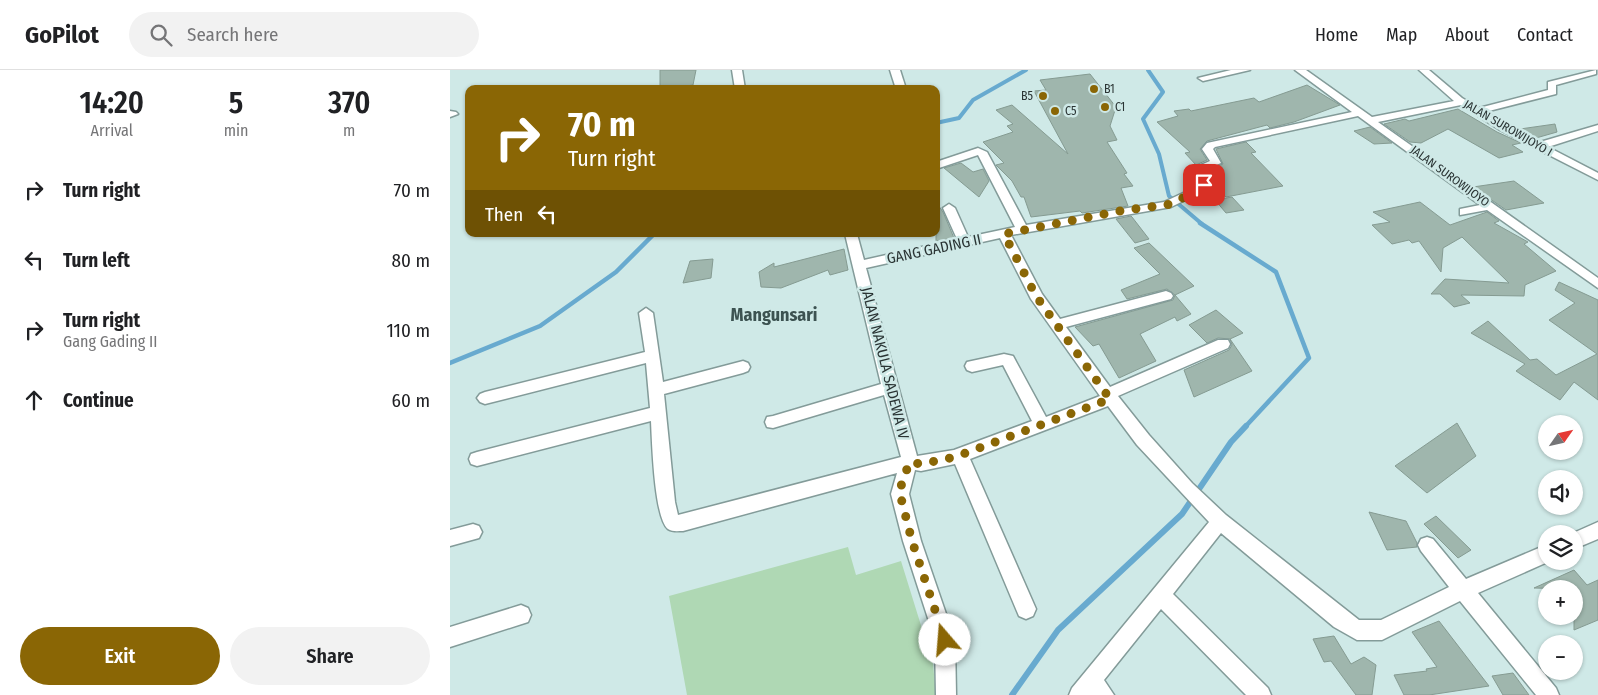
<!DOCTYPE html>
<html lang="en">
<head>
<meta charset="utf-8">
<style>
	body { margin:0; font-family:"Fira Sans Condensed",sans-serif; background:#f2f2f2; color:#202124; height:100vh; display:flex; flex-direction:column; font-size:19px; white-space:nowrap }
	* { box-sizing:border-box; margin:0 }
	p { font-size:16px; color:#757577 }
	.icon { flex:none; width:28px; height:28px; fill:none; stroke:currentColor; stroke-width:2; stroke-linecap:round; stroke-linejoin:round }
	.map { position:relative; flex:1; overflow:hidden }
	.panel { display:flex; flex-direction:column; background:#fff; width:450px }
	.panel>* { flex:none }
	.top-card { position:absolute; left:15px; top:15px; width:475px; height:152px; border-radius:10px; box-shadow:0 1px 4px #0004; background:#8a6605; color:#fff; overflow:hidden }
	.needle { width:32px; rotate:56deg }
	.fabs { position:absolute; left:1088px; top:345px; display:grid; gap:10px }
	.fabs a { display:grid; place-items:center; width:45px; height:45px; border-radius:50%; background:#fff; box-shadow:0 1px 4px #0004; font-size:25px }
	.pin { position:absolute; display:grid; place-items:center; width:42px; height:42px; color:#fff; margin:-21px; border-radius:10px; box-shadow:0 2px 8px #0006 }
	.me { position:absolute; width:55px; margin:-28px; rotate:342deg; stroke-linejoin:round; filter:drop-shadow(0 0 4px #0008) }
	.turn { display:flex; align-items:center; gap:18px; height:105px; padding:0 20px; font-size:22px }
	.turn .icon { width:65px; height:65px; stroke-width:2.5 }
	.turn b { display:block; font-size:35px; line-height:42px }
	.then { display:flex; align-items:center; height:48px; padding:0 20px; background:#0003; gap:10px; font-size:19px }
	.eta { display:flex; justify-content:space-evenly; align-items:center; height:85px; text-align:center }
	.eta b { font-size:30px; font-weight:600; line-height:35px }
	.button { display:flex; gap:10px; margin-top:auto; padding:10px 20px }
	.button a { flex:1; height:58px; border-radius:30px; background:#8a6605; color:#fff; font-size:20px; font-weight:600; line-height:58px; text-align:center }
	.button a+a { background:#f2f2f2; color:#202124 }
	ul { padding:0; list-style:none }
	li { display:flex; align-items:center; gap:15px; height:70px; padding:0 20px }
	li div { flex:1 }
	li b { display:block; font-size:19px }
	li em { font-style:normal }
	header { display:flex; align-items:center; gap:30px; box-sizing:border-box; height:70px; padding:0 25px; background:#fff; border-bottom:1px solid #e0e0e0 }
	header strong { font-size:24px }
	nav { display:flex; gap:28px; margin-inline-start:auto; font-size:18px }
	.search { width:350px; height:45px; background:#f2f2f2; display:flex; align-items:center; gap:12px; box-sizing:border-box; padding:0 18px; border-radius:28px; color:#757577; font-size:19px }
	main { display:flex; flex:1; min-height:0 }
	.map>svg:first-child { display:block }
	.green { fill:#afd8b4 }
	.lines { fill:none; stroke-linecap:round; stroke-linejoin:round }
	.stream-far2 { stroke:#68aacf; stroke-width:4 }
	.stream-far1 { stroke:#68aacf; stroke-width:4.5 }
	.stream { stroke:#68aacf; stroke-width:6 }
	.building { fill:#9fb6ad; stroke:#859b92 }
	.street-casing { stroke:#839b99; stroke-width:3 }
	.street { fill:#fff; fill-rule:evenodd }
	.route { stroke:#8a6605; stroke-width:9; stroke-dasharray:0 16.2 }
	.poi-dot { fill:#8a6605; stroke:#cfe9e7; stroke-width:2 }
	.labels { text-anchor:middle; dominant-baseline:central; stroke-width:5; stroke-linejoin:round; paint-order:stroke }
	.far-poi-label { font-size:12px; fill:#2a3434; stroke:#cfe9e7; text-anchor:start }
	.far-street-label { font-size:12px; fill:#2a3434; stroke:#cfe9e7 }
	.street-label { font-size:15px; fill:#2a3434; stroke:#cfe9e7 }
	.quarter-label { font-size:18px; font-weight:bold; fill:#3c5251; stroke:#cfe9e7 }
</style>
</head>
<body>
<header>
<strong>GoPilot</strong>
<div class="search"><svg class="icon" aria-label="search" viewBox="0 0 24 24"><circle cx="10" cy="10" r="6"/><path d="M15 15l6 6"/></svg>Search here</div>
<nav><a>Home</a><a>Map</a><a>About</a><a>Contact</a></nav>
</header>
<main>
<section class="panel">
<div class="eta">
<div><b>14:20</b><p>Arrival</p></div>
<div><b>5</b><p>min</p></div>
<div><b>370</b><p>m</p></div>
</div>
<ul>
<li><svg class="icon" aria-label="right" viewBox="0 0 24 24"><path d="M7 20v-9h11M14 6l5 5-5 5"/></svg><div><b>Turn right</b></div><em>70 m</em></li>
<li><svg class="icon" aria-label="left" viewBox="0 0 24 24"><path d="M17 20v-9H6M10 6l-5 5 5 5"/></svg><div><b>Turn left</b></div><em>80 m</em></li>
<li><svg class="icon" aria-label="right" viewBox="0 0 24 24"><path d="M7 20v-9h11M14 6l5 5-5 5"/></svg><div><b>Turn right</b><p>Gang Gading II</p></div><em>110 m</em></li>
<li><svg class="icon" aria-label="ahead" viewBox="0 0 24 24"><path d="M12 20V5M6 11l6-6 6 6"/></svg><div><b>Continue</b></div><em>60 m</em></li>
</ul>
<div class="button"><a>Exit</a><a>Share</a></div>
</section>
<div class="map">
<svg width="1148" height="625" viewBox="0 0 1148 625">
	<rect width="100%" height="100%" fill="#cfe9e7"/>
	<path class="green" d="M398,477L406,505L451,491L483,594L486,625H237L219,526Z"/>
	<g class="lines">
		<g class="stream-far2">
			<path d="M698,0L713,22L693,49L709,84L719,126L752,154"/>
			<path d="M486,53L509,48L523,30L576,0"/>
		</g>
		<g class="stream-far1">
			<path d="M750,153L826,202L859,288L795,357"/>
			<path d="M0,293L90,256L166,202L204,164"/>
		</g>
		<path class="stream" d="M562,625L608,560L732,444L781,372L796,356"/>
	</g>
	<g class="building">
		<path d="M210,0H246L243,15L216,19H210Z"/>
		<path d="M640,4L666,37L660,56L667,70L657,72L677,103L674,104L683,116L671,118L678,136L632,143L630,141L581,147L574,127H571L562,111L546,95L554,93L533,72L563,62L557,56L563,54L546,40L562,35L618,84L584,21L596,20L590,10Z"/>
		<path d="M857,15L890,35L844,52L820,58L817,55L757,71L750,79L757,90L746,95L735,83L740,82L707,52L728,46L724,41L739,39L741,41L804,28L809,32Z"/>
		<path d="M1008,39L1047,62L1071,73L1062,75L1073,82L1049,88L998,59L971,73L960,72L934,54L955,49L959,51Z"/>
		<path d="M1105,54L1107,62L1086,68L1070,59Z"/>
		<path d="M920,57L942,73L924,74L904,61Z"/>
		<path d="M796,72L806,82L801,83L833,116L776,127L763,114L757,101L773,94L766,79Z"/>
		<path d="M511,93L523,102L533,99L539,111L529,127L494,98Z"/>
		<path d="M1064,111L1094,133L1056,140L1023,117Z"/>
		<path d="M782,127L794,140L776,143L765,130Z"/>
		<path d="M486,132L493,142L504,168L486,171Z"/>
		<path d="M970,132L1000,155L1037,142L1049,151L1044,153L1078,172L1074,174L1106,201L1075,215L1074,226L1011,225L1020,233L1004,237L990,224H981L995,209L1059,213L1012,167L993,178L991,202L969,171L962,173L959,170L942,174L922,155L940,152L923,142Z"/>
		<path d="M681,146L682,147L699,169L685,173L666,149Z"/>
		<path d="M699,173L744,216L725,225L741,244L727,251L725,247L690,264L706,291L669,308L649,274L643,276L625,257L723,230L725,225L717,219L677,229L671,220L710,204L684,178Z"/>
		<path d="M394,179L398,200L380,205L378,200L331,218L311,217L309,202L324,193V197Z"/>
		<path d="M263,189L261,208L233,213L240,191Z"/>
		<path d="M1109,212L1148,230V330L1124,312L1110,330L1066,301L1075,294L1021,263L1038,251L1080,290L1087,289L1106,305L1147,284L1099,250L1125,233L1105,220Z"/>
		<path d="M766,240L793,263L780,269L768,268L757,273L739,255Z"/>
		<path d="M780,269L802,301L744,327L734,300L779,280L782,275Z"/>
		<path d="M1007,353L1026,386L977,423L945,396Z"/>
		<path d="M919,442L956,451L967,473V477L937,480Z"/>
		<path d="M986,446L1021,480L1008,488L974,454Z"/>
		<path d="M1124,500L1137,515L1148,510V550L1124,560V519L1084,518Z"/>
		<path d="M989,551L1039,616L979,625H954L944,605L977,601L976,599L987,597L962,562Z"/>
		<path d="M884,566L901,594L914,587L926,595L922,625H906L881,591L874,592L863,569Z"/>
		<path d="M1063,603L1079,625H1053L1042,606Z"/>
	</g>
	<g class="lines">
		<g class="street-casing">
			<g id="street">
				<path d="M282,0H292L295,19H285Z"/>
				<path d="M440,0H450L456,19H446Z"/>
				<path d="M781,0H800L753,11L748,8Z"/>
				<path d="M845,0H856L922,47L1004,31L969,0H979L1012,28L1029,38L1098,20V12L1146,0V4L1106,15V24L1035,42L1090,72L1148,55V61L1098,77L1148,103V110L1050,60L1011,35L928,52L1148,208V218L1037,140L1010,145V139L1030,135L908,46L765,77L763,79L771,93L755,100L760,115L756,120L721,137L561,165L592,224L610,249L716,221L721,223L723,226L721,229L616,257L660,317L768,270H778L780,274L778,278L668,326L699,365L742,413L776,445L909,550H931L999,517L971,481L968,475L971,469L977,467L983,469L1016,509L1096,475V491H1100L1028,523L1106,618L1109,625H1086L1010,531L932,570H907L884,557L771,463L723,524L818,618L821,625H796L711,539L654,610L664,625H619L622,618L759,452L687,375L658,336L520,389L586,539L583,546L576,549L569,546L505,394L471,401L465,400L459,424L471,471L505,570L506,625H486L485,570L453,471L441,424L447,403L233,461C228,461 222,462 218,459C204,448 202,370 201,351L27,396L21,394L19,389L21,384L27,382L200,338L196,293L35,334L30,332L27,328L30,324L35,322L195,282L189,243L196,238L203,243L213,312L293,291L298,293L300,297L298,301L293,303L214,324L225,432L228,445L451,387L434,325L323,358L317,357L315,352L317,347L323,346L431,314L395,164H407L414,190L507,169L493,138L499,134L505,138L518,167L565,157L528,85L486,99V92L528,78L537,82L576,155L714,132L748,116L744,98L760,91L752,79L757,73L902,42ZM550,168L581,229L650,326L596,347L563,286L554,284L517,292L515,296L517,300L522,302L553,295L582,351L504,380L467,386L416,198Z"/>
				<path d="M0,41L6,42L8,44L0,47Z"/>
				<path d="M1148,452V469L1124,479V464H1121Z"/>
				<path d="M23,454L29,456L32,462L29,468L0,476V460Z"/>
				<path d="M71,535L78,538L81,545L78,552L0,577V557Z"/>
			</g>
		</g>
		<use href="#street" class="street"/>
	</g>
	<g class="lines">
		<path class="route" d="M495,570L462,471L450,424L452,411L460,392L471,394L505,387L660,329L586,226L554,164L675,140L717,135L746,122L754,115"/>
	</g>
	<g class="poi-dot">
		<circle cx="644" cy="19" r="5"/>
		<circle cx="593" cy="26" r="5"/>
		<circle cx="655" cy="37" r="5"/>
		<circle cx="605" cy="41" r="5"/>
	</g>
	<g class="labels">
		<g class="far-poi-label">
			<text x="654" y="19">B1</text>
			<text x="583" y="26" text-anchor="end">B5</text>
			<text x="665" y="37">C1</text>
			<text x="615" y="41">C5</text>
		</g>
		<g class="far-street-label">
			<text transform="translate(1058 58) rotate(30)">JALAN SUROWIJOYO I</text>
			<text transform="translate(1000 106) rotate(36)">JALAN SUROWIJOYO</text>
		</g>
		<g class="street-label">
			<text transform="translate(484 179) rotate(-12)">GANG GADING II</text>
			<text transform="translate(435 293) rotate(76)">JALAN NAKULA SADEWA IV</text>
		</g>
		<g class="quarter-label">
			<text x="324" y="245">Mangunsari</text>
		</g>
	</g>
</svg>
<div class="fabs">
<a><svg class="needle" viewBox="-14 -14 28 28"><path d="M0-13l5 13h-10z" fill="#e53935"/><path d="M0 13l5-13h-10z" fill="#757577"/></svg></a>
<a><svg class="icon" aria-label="sound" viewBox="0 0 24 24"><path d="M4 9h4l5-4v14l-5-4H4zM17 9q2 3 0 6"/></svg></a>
<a><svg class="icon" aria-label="layers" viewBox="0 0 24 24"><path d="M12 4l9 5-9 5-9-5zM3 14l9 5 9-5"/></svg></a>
<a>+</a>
<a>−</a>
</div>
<div class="pin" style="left:754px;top:115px;background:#d93025"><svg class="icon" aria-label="arrive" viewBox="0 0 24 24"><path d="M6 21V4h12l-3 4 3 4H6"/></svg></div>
<svg class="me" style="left:495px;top:570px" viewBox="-20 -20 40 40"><circle r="19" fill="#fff"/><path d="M0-13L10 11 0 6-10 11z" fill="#8a6605"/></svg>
<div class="top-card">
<div class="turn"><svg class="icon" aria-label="right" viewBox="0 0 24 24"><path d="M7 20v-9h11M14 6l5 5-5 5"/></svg><div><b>70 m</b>Turn right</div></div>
<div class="then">Then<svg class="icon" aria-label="left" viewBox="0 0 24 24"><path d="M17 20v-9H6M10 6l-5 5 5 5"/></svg></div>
</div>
</div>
</main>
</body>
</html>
